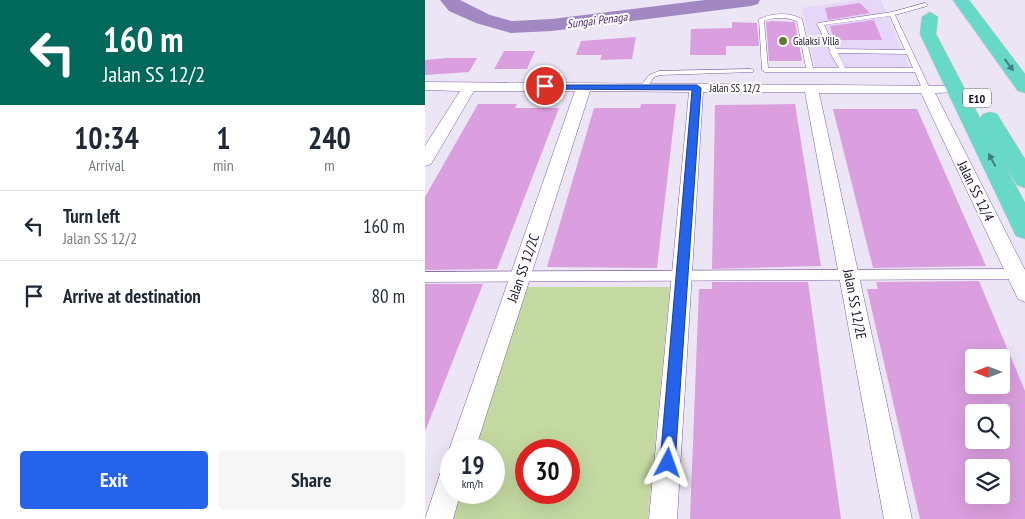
<!DOCTYPE html>
<html lang="en">
<head>
<meta charset="utf-8">
<style>
	body { margin:0; font-family:"PT Sans Narrow",sans-serif; background:#f6f6f7; color:#1f2937; height:100vh; display:flex; flex-direction:column; font-size:19px; white-space:nowrap }
	* { box-sizing:border-box; margin:0 }
	p { font-size:16px; color:#747a83 }
	.icon { flex:none; width:28px; height:28px; fill:none; stroke:currentColor; stroke-width:2; stroke-linecap:round; stroke-linejoin:round }
	.map { position:relative; flex:1; overflow:hidden }
	.details { display:flex; flex-direction:column; background:#fff; width:425px }
	.details>* { flex:none }
	.guide { background:#00695c; color:#fff; overflow:hidden }
	.needle { width:32px; rotate:270deg }
	.controls { position:absolute; left:540px; top:349px; display:grid; gap:10px }
	.controls a { display:grid; place-items:center; width:45px; height:45px; border-radius:5px; background:#fff; box-shadow:0 5px 20px #0002; font-size:25px }
	.speed { position:absolute; left:15px; top:439px; display:flex; gap:10px; font-size:25px; font-weight:700; text-align:center }
	.speed>* { display:grid; place-content:center; width:65px; height:65px; border-radius:50%; background:#fff; box-shadow:0 5px 20px #0002; line-height:1 }
	.speed small { font-size:12px; font-weight:400 }
	.speed .limit { border:8px solid #d22; background:#fff; color:#111 }
	.pin { position:absolute; display:grid; place-items:center; width:42px; height:42px; color:#fff; margin:-21px; border:2px solid #fff; border-radius:50%; box-shadow:0 1px 5px #0007 }
	.me { position:absolute; width:55px; margin:-28px; rotate:4deg; stroke-linejoin:round; filter:drop-shadow(0 0 4px #0008) }
	.turn { display:flex; align-items:center; gap:18px; height:105px; padding:0 20px; font-size:22px }
	.turn .icon { width:65px; height:65px; stroke-width:2.5 }
	.turn b { display:block; font-size:35px; line-height:42px }
	.eta { display:flex; justify-content:space-evenly; align-items:center; height:85px; text-align:center }
	.eta b { font-size:30px; font-weight:800; line-height:35px }
	.button { display:flex; gap:10px; margin-top:auto; padding:10px 20px }
	.button a { flex:1; height:58px; border-radius:5px; background:#2563eb; color:#fff; font-size:20px; font-weight:800; line-height:58px; text-align:center }
	.button a+a { background:#f6f6f7; color:#1f2937 }
	ul { padding:0; list-style:none }
	li { display:flex; align-items:center; gap:15px; height:70px; padding:0 20px; border-top:1px solid #e0e1e3 }
	li div { flex:1 }
	li b { display:block; font-size:19px }
	li em { font-style:normal }
	main { display:flex; flex:1; min-height:0 }
	.map>svg:first-child { display:block }
	.built { fill:#e5d7f8 }
	.green { fill:#c4d9a2; fill-rule:evenodd }
	.lines { fill:none; stroke-linecap:round; stroke-linejoin:round }
	.river { fill:#a288c3; fill-rule:evenodd }
	.building { fill:#db9fdf; fill-rule:evenodd }
	.service-casing { stroke:#7f5fa4; stroke-width:1 }
	.minor-casing { stroke:#7f5fa4; stroke-width:1 }
	.motorway-casing { stroke:#c8c5cb; stroke-width:1 }
	.service { fill:#fff; fill-rule:evenodd }
	.minor { fill:#fff; fill-rule:evenodd }
	.motorway { fill:#68d8c9; fill-rule:evenodd }
	.oneway { fill:#457c80 }
	.route { fill:#2563eb; stroke:#184099 }
	.poi-dot { fill:#61782b; stroke:#fff; stroke-width:2 }
	.labels { text-anchor:middle; dominant-baseline:central; stroke-width:4; stroke-linejoin:round; paint-order:stroke }
	.far-poi-label { font-size:11px; fill:#1a0c27; stroke:#fff; text-anchor:start }
	.far-street-label { font-size:11px; fill:#1a0c27; stroke:#fff }
	.far-water-label { font-size:12px; font-style:italic; fill:#4e2a72; stroke:#fff }
	.shield { fill:#fff; stroke:#5f5568; stroke-width:1 }
	.shield-label { font-size:12px; font-weight:bold; fill:#1a0c27 }
	.street-label { font-size:14px; fill:#1a0c27; stroke:#fff }
</style>
</head>
<body>
<main>
<section class="details">
<div class="guide">
<div class="turn"><svg class="icon" aria-label="left" viewBox="0 0 24 24"><path d="M17 20v-9H6M10 6l-5 5 5 5"/></svg><div><b>160 m</b>Jalan SS 12/2</div></div>
</div>
<div class="eta">
<div><b>10:34</b><p>Arrival</p></div>
<div><b>1</b><p>min</p></div>
<div><b>240</b><p>m</p></div>
</div>
<ul>
<li><svg class="icon" aria-label="left" viewBox="0 0 24 24"><path d="M17 20v-9H6M10 6l-5 5 5 5"/></svg><div><b>Turn left</b><p>Jalan SS 12/2</p></div><em>160 m</em></li>
<li><svg class="icon" aria-label="arrive" viewBox="0 0 24 24"><path d="M6 21V4h12l-3 4 3 4H6"/></svg><div><b>Arrive at destination</b></div><em>80 m</em></li>
</ul>
<div class="button"><a>Exit</a><a>Share</a></div>
</section>
<div class="map">
<svg width="600" height="519" viewBox="0 0 600 519">
	<rect width="100%" height="100%" fill="#ece5f5"/>
	<path class="built" d="M433,0H456L484,67H390L377,8Z"/>
	<path class="green" d="M102,287H245L223,519H27L35,493L69,492V450H49ZM101,450H144V492H101Z"/>
	<g class="lines">
		<path class="river" d="M15,0H35L65,15L87,21L127,19L280,0H335L333,4L326,6L127,31L86,33L51,23L24,11Z"/>
	</g>
	<g class="building">
		<path d="M435,3L445,13L403,20L400,8Z"/>
		<path d="M449,20L457,40H409L405,26Z"/>
		<path d="M347,21L370,22L377,61H344L341,22Z"/>
		<path d="M307,22L332,23L334,46H301V55H265L266,29L307,28Z"/>
		<path d="M211,37L207,59L175,60L177,55H151L156,41Z"/>
		<path d="M79,51H110L102,69H69Z"/>
		<path d="M22,58H52L44,72L0,75V60Z"/>
		<path d="M53,104H92L90,108H134L72,269L0,270V197Z"/>
		<path d="M216,104H251L232,268L122,267L169,108H215Z"/>
		<path d="M370,104L396,266L287,269L290,105Z"/>
		<path d="M408,109H492L561,266L448,268Z"/>
		<path d="M554,281L600,391V519H495L442,289H453L451,282ZM549,358H576V385H549ZM549,412H576V440H549ZM549,468H576V495H549Z"/>
		<path d="M287,282H383L416,519H265L274,289H287Z"/>
		<path d="M0,284H58L1,429H0Z"/>
	</g>
	<g class="lines">
		<g class="service-casing">
			<g id="service">
				<path d="M500,3L503,5L502,6L470,15L505,89L504,91H498L490,72H340L337,70L334,19C348,13 364,12 377,19L388,68H414L404,51L405,50L392,24L393,23L467,12ZM465,16L480,50L411,49L399,25ZM350,18H361L372,21L381,68H343L339,21ZM413,53L482,54L488,68H420Z"/>
				<path d="M326,69L329,71L328,72L235,75L229,77L221,89L215,87L224,75L234,71Z"/>
				<path d="M591,269L595,271L596,274L595,277L591,279L0,282V272Z"/>
			</g>
		</g>
		<g class="minor-casing">
			<g id="minor">
				<path d="M0,82L535,86L537,89L535,92L510,93L600,270V302L593,299L496,93H394L487,519H459L380,92H278L252,519H224L264,92L165,91L50,450H26V456L24,450L150,91H49L6,164L0,166V146L35,91L0,90Z"/>
				<path d="M26,467V492H36L28,519H0L16,471Z"/>
			</g>
		</g>
		<g class="motorway-casing">
			<g id="motorway">
				<path d="M528,0H544L600,74V93L593,91Z"/>
				<path d="M505,12L513,17L511,34L555,118L558,114L565,112L572,114L600,159V188L592,185L578,161L600,203V239L591,236L495,34L497,17Z"/>
			</g>
		</g>
		<use href="#service" class="service"/>
		<use href="#minor" class="minor"/>
		<use href="#motorway" class="motorway"/>
	</g>
	<defs><path id="oneway-solid" d="M-6-.8H1V-3.2L6.5 0L1 3.2V.8H-6Z" transform="scale(1.25)"/></defs>
	<g class="oneway">
		<use href="#oneway-solid" transform="translate(584 65) rotate(54)"/>
		<use href="#oneway-solid" transform="translate(567 160) rotate(-118)"/>
	</g>
	<path class="route" d="M117,85H272L276,88L250,463L248,468L243,471L237,468L235,463L267,90L120,89L116,86Z"/>
	<circle class="poi-dot" cx="358" cy="41" r="5"/>
	<g class="labels">
		<g class="far-poi-label">
			<text x="368" y="41">Galaksi Villa</text>
		</g>
		<g class="far-street-label">
			<text x="310" y="88">Jalan SS 12/2</text>
		</g>
		<g class="far-water-label">
			<text transform="translate(172 20) rotate(-7)">Sungai Penaga</text>
		</g>
		<rect class="shield" x="538" y="88.5" width="28" height="19" rx="4"/>
		<g class="shield-label">
			<text x="552" y="98">E10</text>
		</g>
		<g class="street-label">
			<text transform="translate(551 191) rotate(64)">Jalan SS 12/4</text>
			<text transform="translate(98 268) rotate(-71)">Jalan SS 12/2C</text>
			<text transform="translate(430 304) rotate(79)">Jalan SS 12/2E</text>
		</g>
	</g>
</svg>
<div class="controls">
<a><svg class="needle" viewBox="-14 -14 28 28"><path d="M0-13l5 13h-10z" fill="#e53935"/><path d="M0 13l5-13h-10z" fill="#747a83"/></svg></a>
<a><svg class="icon" aria-label="search" viewBox="0 0 24 24"><circle cx="10" cy="10" r="6"/><path d="M15 15l6 6"/></svg></a>
<a><svg class="icon" aria-label="layers" viewBox="0 0 24 24"><path d="M12 4l9 5-9 5-9-5zM3 14l9 5 9-5"/></svg></a>
</div>
<div class="speed"><div>19<small>km/h</small></div><div class="limit">30</div></div>
<div class="pin" style="left:120px;top:86px;background:#d93025"><svg class="icon" aria-label="arrive" viewBox="0 0 24 24"><path d="M6 21V4h12l-3 4 3 4H6"/></svg></div>
<svg class="me" style="left:243px;top:463px" viewBox="-20 -20 40 40"><path d="M0-17L14 15 0 8-14 15z" fill="#2563eb" stroke="#fff" stroke-width="4"/></svg>
</div>
</main>
</body>
</html>
